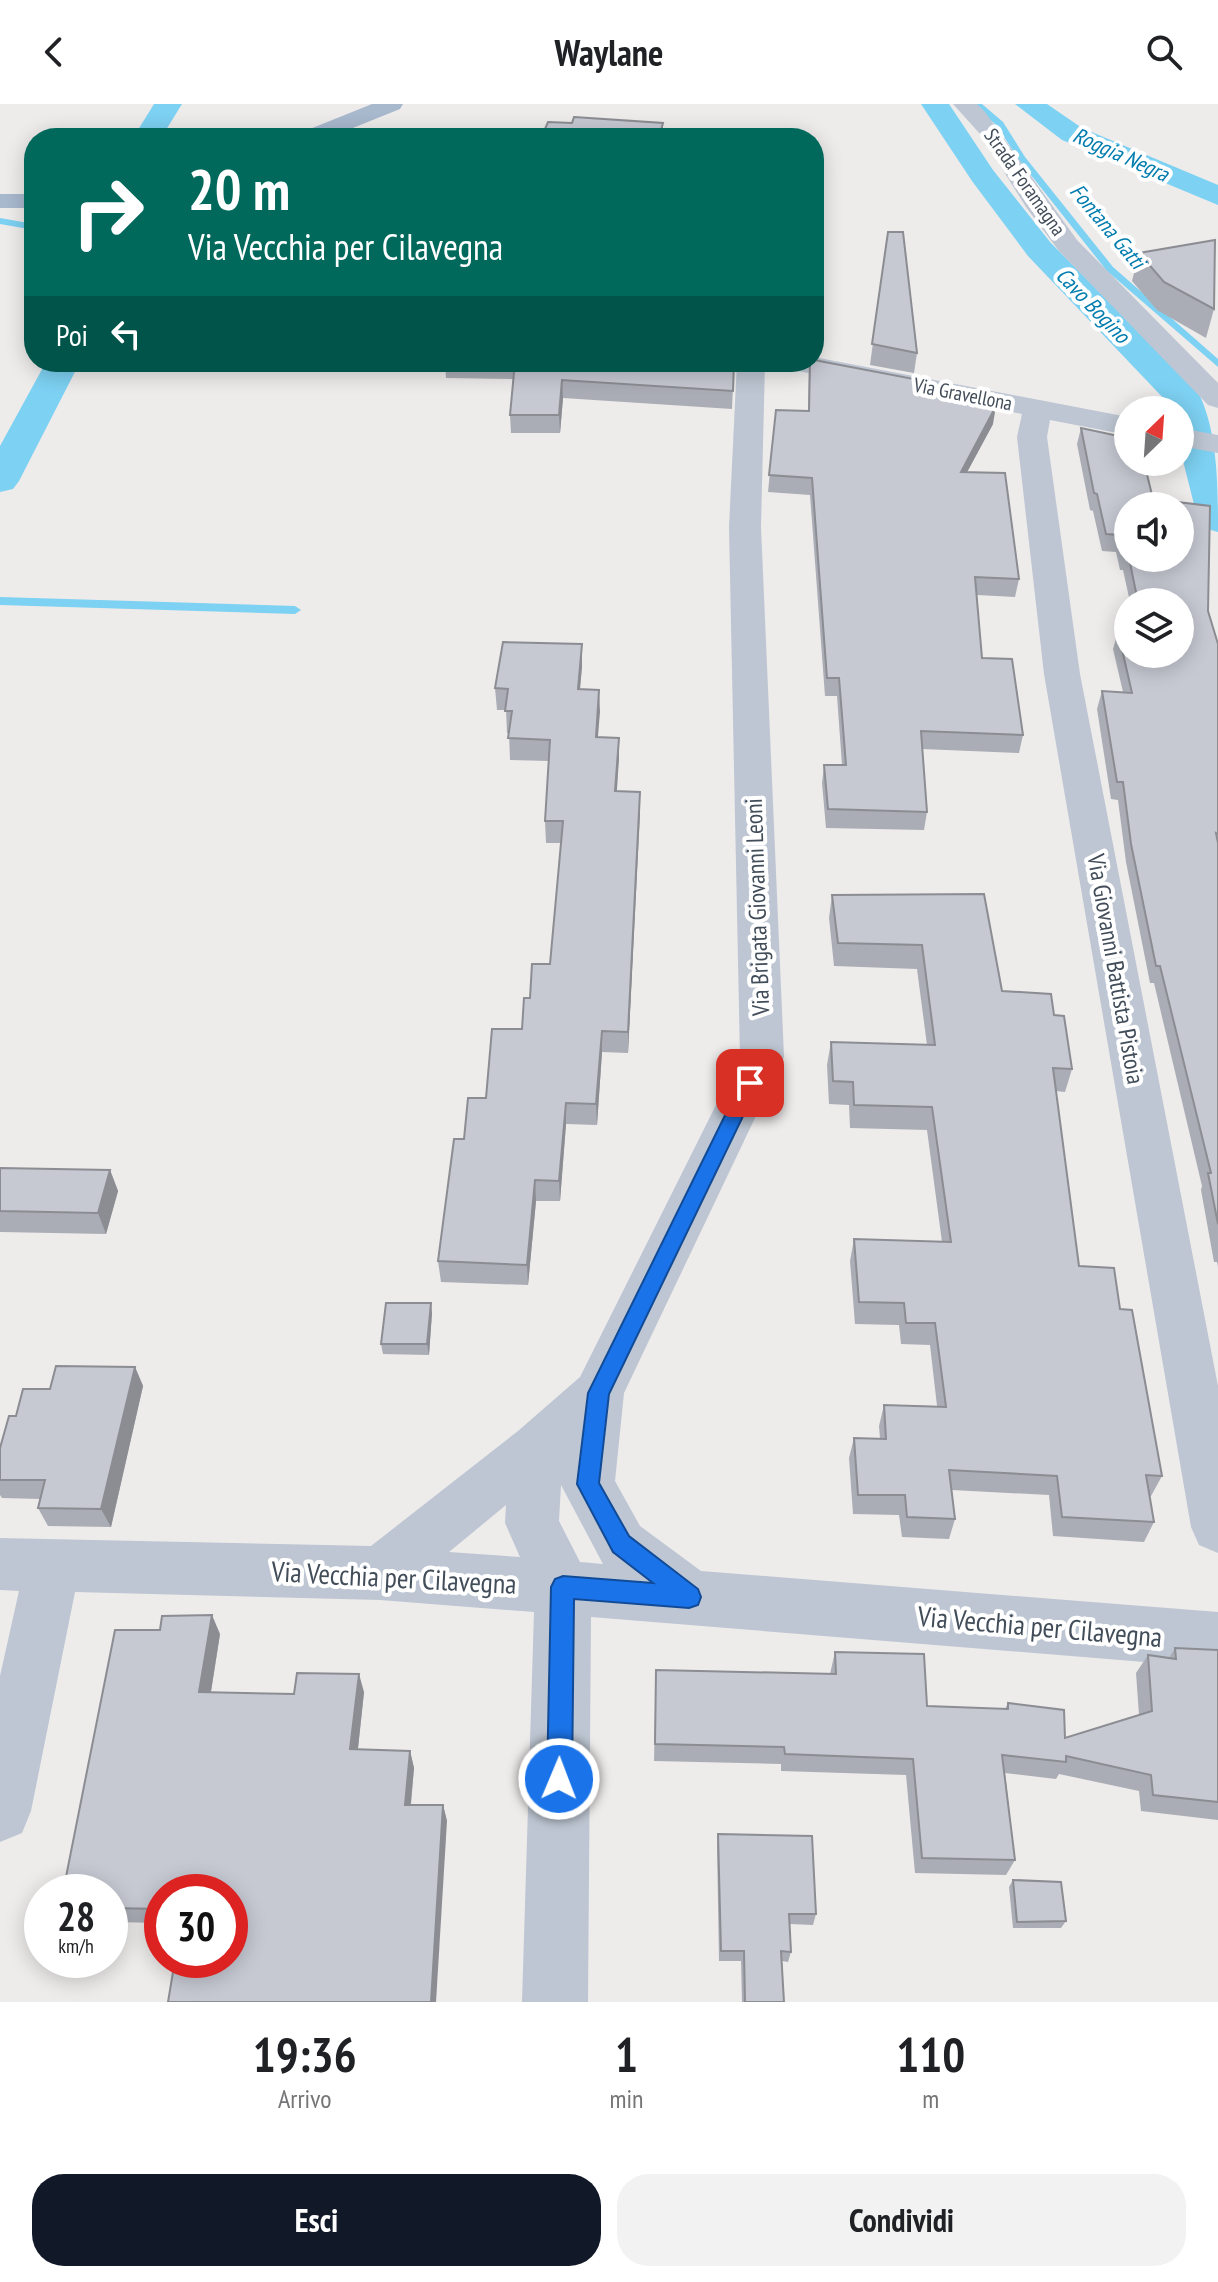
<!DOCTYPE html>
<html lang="it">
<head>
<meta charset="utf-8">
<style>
	body { margin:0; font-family:"PT Sans Narrow",sans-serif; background:#f2f2f2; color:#202124; height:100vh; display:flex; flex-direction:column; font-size:30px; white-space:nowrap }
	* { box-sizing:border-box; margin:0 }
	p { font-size:26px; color:#757577 }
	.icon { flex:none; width:44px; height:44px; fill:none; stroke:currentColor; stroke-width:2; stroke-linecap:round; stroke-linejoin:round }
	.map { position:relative; height:1898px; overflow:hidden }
	.details { display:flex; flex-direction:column; background:#fff; flex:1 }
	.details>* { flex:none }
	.top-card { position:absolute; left:24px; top:24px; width:800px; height:244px; border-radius:32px; box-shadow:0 4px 20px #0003; background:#00695c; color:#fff; overflow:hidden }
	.needle { width:52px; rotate:25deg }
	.buttons { position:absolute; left:1114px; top:292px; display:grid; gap:16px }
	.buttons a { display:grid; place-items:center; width:80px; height:80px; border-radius:50%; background:#fff; box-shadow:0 4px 20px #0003; font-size:40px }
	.speed { position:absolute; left:24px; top:1770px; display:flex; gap:16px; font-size:40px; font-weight:700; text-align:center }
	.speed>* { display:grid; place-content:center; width:104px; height:104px; border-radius:50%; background:#fff; box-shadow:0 4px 20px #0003; line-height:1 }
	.speed small { font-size:20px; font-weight:400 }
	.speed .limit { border:12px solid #d22; background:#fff; color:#111 }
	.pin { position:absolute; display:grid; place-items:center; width:68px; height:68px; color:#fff; margin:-34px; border-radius:16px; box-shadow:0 4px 12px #0006 }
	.me { position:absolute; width:88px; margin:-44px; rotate:1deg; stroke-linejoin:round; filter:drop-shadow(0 0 6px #0008) }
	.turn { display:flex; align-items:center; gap:28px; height:168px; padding:0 32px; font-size:36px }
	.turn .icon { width:104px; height:104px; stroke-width:2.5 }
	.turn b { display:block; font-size:56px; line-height:68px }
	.then { display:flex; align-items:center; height:76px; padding:0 32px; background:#0003; gap:16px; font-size:30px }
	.eta { display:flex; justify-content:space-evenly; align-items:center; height:136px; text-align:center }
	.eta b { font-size:48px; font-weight:700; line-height:56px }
	.button { display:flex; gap:16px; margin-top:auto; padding:16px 32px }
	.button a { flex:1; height:92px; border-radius:32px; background:#111827; color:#fff; font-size:32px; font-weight:700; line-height:92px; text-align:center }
	.button a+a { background:#f2f2f2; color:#202124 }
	header { display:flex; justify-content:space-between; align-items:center; height:104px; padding:0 32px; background:#fff; font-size:36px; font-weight:700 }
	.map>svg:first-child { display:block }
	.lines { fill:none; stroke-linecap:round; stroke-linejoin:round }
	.stream { fill:#7dd1f2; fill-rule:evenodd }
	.canal { fill:#7dd1f2; fill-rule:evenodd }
	.minor { fill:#bdc6d2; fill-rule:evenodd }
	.major { fill:#a8b8cd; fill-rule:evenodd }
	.wall { fill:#aaadb5; fill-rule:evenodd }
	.shaded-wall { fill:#8b8d93 }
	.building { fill:#c6c9d2; stroke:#8b8d93; stroke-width:2 }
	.route { fill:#1a73e8; stroke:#114b97; stroke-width:2 }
	.labels { text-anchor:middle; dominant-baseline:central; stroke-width:8; stroke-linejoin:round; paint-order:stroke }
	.far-street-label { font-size:20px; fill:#424d5a; stroke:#fff }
	.far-water-label { font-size:22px; font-style:italic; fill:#017cae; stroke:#fff }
	.street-label { font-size:24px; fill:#424d5a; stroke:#fff }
	.near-street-label { font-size:28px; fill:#424d5a; stroke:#fff }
</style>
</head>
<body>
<header><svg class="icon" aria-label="back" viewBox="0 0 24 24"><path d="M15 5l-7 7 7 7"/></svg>Waylane<svg class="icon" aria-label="search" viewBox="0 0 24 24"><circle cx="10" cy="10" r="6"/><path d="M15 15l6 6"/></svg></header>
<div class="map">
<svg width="1218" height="1898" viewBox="0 0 1218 1898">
	<rect width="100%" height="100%" fill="#eeebeb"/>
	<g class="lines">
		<g class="stream">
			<path d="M973,0H982L1003,18L1025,53L1113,163L1218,255V263L1107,167L1019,56L997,22Z"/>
			<path d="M0,114L34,120V126L0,120Z"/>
			<path d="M0,493L295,502L301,506L295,510L0,501Z"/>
		</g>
		<g class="canal">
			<path d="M154,0H182L161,34H133Z"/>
			<path d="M921,0H949L993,66L1050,138L1198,288C1218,327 1218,383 1218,428L1204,424L1198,416L1180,345V306H1170L1168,299L1028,152L972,77Z"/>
			<path d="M1015,0H1047L1082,24L1218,81V101L1062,36Z"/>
			<path d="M46,258H80L19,377L13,385L0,388V342Z"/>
		</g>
		<g class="minor">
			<path d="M953,0H977L985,8L1077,136L1218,279V304L1208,301L1059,147L1026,103L981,31Z"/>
			<path d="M814,253L1128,313V331L1050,316L1047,333L1080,570L1218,1282V1449L1199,1441L1191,1423L1044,570L1017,333L1022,310L798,267L788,264L784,258H814Z"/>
			<path d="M737,258H765L761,423L784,953L624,1289L615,1377L640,1422L701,1467L1218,1508V1564L591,1513L588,1898H522L534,1508L380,1496L75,1488L31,1707L22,1729L0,1738V1572L19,1487L0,1486V1434L371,1442L518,1327L580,1273L740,953L729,423ZM561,1381L603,1460L580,1458L559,1417ZM506,1401L505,1419L520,1453L449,1448Z"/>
			<path d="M1180,324L1218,331V349L1180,342Z"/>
		</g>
		<g class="major">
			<path d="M372,0H403L400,5L328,34H296L300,29Z"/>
			<rect x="0" y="90" width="34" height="14"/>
		</g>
	</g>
	<g class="wall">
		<path d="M888,128L917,249L914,269L870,261Z"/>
		<path d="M1139,149L1214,205L1206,234L1157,206L1132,177Z"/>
		<path d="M445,258H734L732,305L563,294L560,329H511L510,311L513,275L446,274Z"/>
		<path d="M809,258L920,287L993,320L967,368L1019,475L1015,493L977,491L982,554L1023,631L1019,649L922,645L927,708L924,726L826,724L822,679L824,661H842L837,592H825L810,391L768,388L776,306L808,307Z"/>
		<path d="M1081,324L1153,395L1208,507L1218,540V1163L1217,1158H1214L1201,1086L1202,1082L1154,879H1150L1126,758L1118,696L1111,695L1097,605L1102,587L1123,588L1113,545L1118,528L1128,550L1180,498H1130L1123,466H1120L1116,448L1102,447L1093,407L1090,406L1077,340ZM1128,402L1180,454H1128Z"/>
		<path d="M582,540V562L580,585L599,586L598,633L619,634L617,687L640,688L628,949L602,948L597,1021L566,1020L560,1097H536L528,1181L441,1178L438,1157L464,1035L522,925L530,894L550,860L561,739H546L545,717L549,657L510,656L509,629H507L506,606H497L495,584Z"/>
		<path d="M832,791L1002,887L1054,911L1072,965L1065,988L1056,987L1079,1162L1120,1205L1162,1372L1151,1392H1150L1154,1418L1144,1438L1053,1432L1049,1391L952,1386L955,1415L949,1435L902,1433L899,1411L853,1410L849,1354L854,1334L880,1335L879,1322L884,1301L937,1302L930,1241L901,1240L899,1221L855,1220L850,1157L854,1135L942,1138L927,1026L850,1024L849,1001L829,1000L827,961L831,938L927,941L917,865L834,862L829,814Z"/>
		<path d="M0,1064L110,1066L118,1087L106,1130L0,1128Z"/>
		<path d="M432,1209L429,1251L383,1250L381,1240Z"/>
		<path d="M135,1263L143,1282L111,1423L48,1422L38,1404L40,1395L2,1394L0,1391V1344L16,1312L50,1285Z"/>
		<path d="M220,1530L211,1588L294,1590L364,1588L358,1645L410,1647L414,1664L411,1701H443L447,1717L230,1788H162V1819L110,1818V1788Z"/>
		<path d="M1175,1544L1218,1546V1716L1141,1707L1139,1687L1059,1670L1056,1675L1005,1669L1015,1756L1006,1771L915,1769L906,1671L781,1667V1660L654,1657L656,1566L830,1570L835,1548L927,1602L1005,1605L1008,1599L1065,1634L1139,1611L1136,1569L1148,1551L1169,1554Z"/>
		<path d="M718,1730L816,1810L813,1821L790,1820L791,1848L788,1858L782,1857L784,1898H742L741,1857H719L717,1741Z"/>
		<path d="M1013,1776L1066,1817L1061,1824H1013L1009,1783Z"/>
	</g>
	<g class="shaded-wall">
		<path d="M663,19V34H659Z"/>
		<path d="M562,276L563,294L560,329L559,311Z"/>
		<path d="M996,302L993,320L958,385L961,368Z"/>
		<path d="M582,540V562L578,607V585Z"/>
		<path d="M599,586L600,608L596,655V633Z"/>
		<path d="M619,634V656L615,709V687Z"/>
		<path d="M640,688V710L628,949V928Z"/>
		<path d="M602,927V948L597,1021L596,1000Z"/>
		<path d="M566,999V1020L560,1097L559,1077Z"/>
		<path d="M110,1066L118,1087L106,1130L98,1109Z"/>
		<path d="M535,1076L536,1097L528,1181L527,1161Z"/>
		<path d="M431,1199L432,1209L429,1251L427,1240Z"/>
		<path d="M135,1263L143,1282L111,1423L101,1405Z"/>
		<path d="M212,1511L220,1530L208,1606L199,1588Z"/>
		<path d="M359,1570L364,1588L356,1662L350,1645Z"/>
		<path d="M410,1647L414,1664L409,1717L405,1701Z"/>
		<path d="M443,1701L447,1717L436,1898H431Z"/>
	</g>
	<g class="building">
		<path d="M574,13L663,19L659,34H541L548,18L572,19Z"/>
		<path d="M888,128H903L917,249L872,240Z"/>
		<path d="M1215,136L1214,205L1164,178L1139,149Z"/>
		<path d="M814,256L919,276L920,287L996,302L961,368L1005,369L1019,475L975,473L982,554L1012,555L1023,631L921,627L927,708L828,705L824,661H846L839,574H827L812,374L769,371L776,306L809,307L810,258H814Z"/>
		<path d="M515,258H734L733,287L562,276L559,311H510Z"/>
		<path d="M1081,324L1128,334V358H1144L1153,395L1210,402L1208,507L1218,540V730L1216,729L1218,739V1120L1208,1069H1211L1160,862H1156L1131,740L1123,678H1117L1102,587L1132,589L1118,528H1128V550H1180V498H1138L1129,454H1180V402H1128V451V449H1124L1120,431L1106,430L1097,390L1094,389Z"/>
		<path d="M503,538L582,540L578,585L599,586L596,633L619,634L615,687L640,688L628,928L602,927L596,1000L566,999L559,1077L535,1076L527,1161L438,1157L454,1035H464L468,994H486L492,925H522L524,894H530L532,860H550L563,717H545L550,636L508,634L512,607H505L508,585L495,584Z"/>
		<path d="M984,790L1002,887L1051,890L1054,911L1064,912L1072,965L1053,964L1079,1162L1114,1164L1120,1205L1132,1206L1162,1372L1146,1371L1154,1418L1062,1413L1057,1372L949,1366L955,1415L907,1413L905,1391H858L854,1334L886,1335L884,1301L946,1303L935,1219H906L904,1199L859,1198L854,1135L951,1138L932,1003L854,1001L853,978L833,977L831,938L935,941L922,841L838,839L832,791Z"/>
		<path d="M0,1064L110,1066L98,1109L0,1107Z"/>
		<path d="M386,1199H431L427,1240H381Z"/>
		<path d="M56,1262L135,1263L101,1405L38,1404L45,1376H0V1344L9,1312H16L23,1285H50Z"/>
		<path d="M212,1511L199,1588L294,1590L297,1569L359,1570L350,1645L410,1647L405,1701H443L431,1898H168L175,1856H230V1788H162V1805L110,1804V1788H63L115,1526H160L162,1512Z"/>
		<path d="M1175,1544L1218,1546V1698L1153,1691L1151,1671L1066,1652V1658L1002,1651L1015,1756L922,1754L913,1655L785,1650L784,1643L655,1640L656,1566L836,1570L835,1548L924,1550L927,1602L1008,1605V1599L1064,1606L1065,1634L1152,1607L1148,1551L1176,1555Z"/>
		<path d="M718,1730L812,1732L816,1810H789L791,1848L781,1847L784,1898H745L744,1847H721Z"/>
		<path d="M1013,1776L1061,1778L1066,1817L1017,1818Z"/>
	</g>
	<path class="route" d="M750,972L759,979L609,1290L599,1379L629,1432L698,1485L701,1493L698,1501L689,1504L574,1495L572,1675L568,1683L559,1687L550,1683L547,1675L551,1483L555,1475L563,1472L653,1479L613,1448L577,1380L588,1289L741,979Z"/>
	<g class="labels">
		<g class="far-street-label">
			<text transform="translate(1025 78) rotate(55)">Strada Foramagna</text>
			<text transform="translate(963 290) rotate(11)">Via Gravellona</text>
		</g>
		<g class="far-water-label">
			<text transform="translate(1121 50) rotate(24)">Roggia Negra</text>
			<text transform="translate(1108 122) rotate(50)">Fontana Gatti</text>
			<text transform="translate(1093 201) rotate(46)">Cavo Bogino</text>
		</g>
		<g class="street-label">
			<text transform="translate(757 803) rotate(-92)">Via Brigata Giovanni Leoni</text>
			<text transform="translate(1116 865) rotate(80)">Via Giovanni Battista Pistoia</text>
		</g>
		<g class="near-street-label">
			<text transform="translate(394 1473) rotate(3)">Via Vecchia per Cilavegna</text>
			<text transform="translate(1040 1522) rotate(5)">Via Vecchia per Cilavegna</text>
		</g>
	</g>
</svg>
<div class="buttons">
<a><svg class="needle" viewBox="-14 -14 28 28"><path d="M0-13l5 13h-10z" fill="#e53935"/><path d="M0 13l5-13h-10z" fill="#757577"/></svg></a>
<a><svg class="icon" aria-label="sound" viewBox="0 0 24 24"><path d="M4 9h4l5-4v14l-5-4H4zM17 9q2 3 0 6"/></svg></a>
<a><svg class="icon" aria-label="layers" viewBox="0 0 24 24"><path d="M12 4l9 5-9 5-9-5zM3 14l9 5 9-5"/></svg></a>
</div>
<div class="speed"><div>28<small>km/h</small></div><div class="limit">30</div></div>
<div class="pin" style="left:750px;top:979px;background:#d93025"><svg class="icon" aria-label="arrive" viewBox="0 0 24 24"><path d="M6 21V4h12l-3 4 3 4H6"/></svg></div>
<svg class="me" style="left:559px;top:1675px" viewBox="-20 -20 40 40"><circle r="17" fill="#1a73e8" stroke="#fff" stroke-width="3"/><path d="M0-11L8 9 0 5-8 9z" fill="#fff"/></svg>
<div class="top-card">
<div class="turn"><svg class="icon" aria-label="right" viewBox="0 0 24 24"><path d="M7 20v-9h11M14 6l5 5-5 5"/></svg><div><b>20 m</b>Via Vecchia per Cilavegna</div></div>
<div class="then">Poi<svg class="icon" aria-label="left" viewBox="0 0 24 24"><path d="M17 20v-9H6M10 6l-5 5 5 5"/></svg></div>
</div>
</div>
<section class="details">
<div class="eta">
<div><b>19:36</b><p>Arrivo</p></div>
<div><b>1</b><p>min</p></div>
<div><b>110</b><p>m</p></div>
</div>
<div class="button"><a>Esci</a><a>Condividi</a></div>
</section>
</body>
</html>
